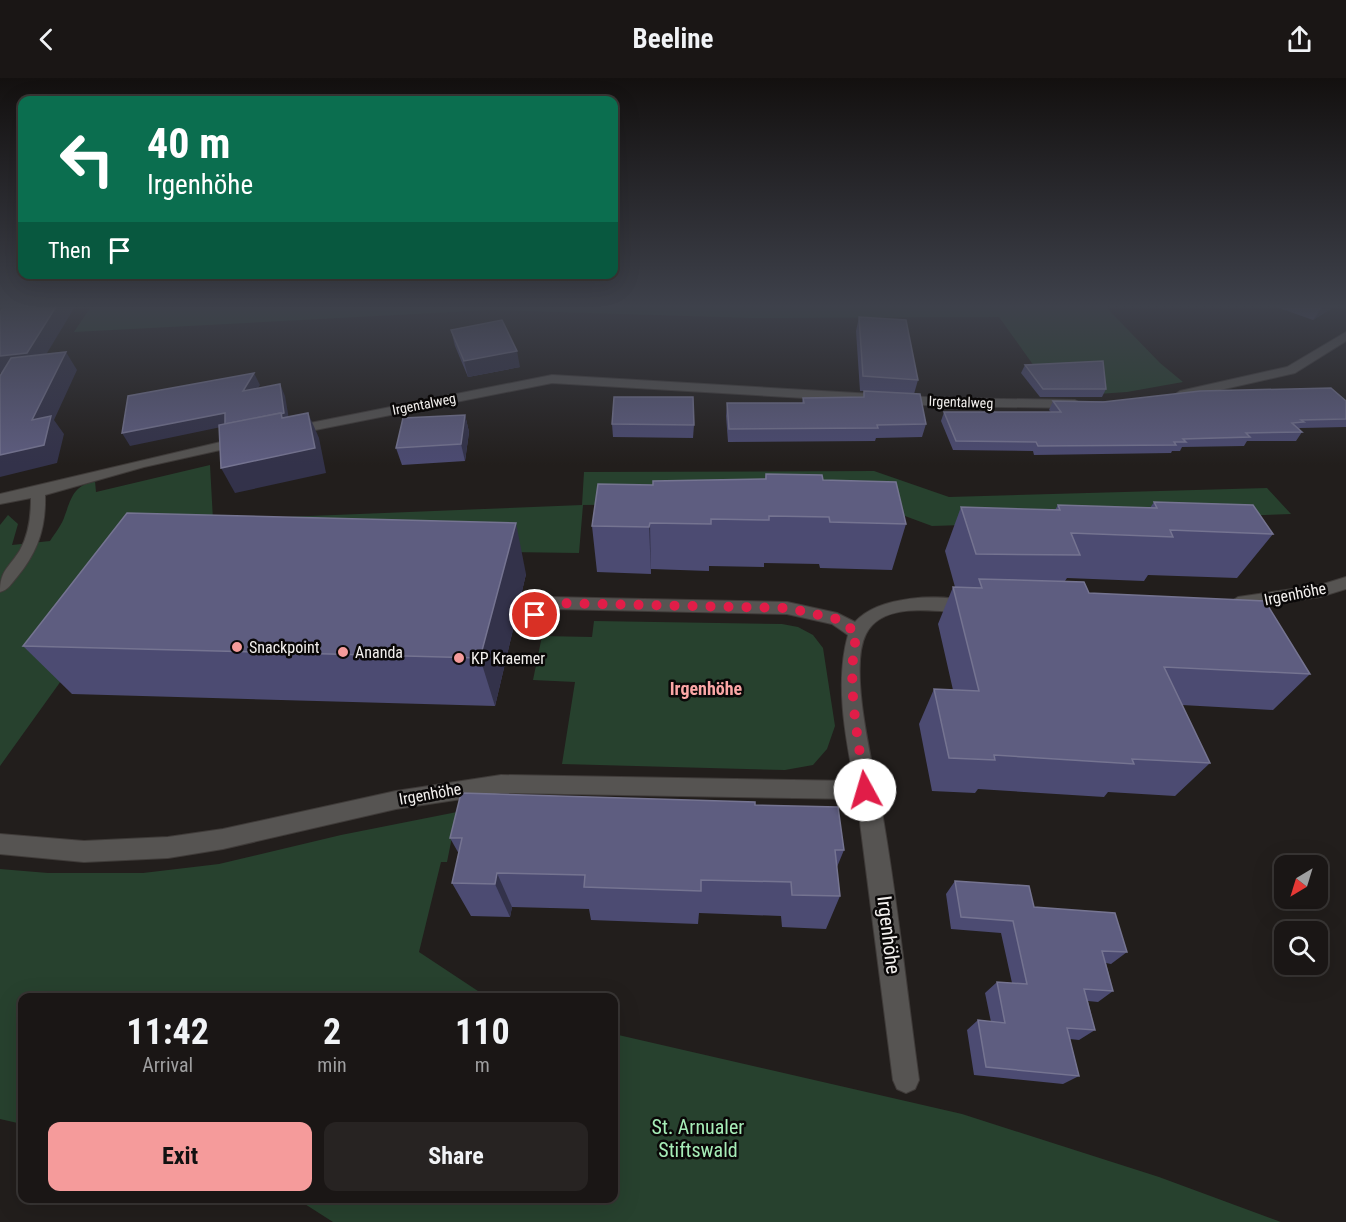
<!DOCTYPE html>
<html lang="en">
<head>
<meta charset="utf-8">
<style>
	body { margin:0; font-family:"Roboto Condensed",sans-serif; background:#272322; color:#f1f3f6; height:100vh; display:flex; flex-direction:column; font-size:22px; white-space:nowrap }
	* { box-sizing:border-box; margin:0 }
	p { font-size:20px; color:#9f9fa0 }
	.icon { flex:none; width:33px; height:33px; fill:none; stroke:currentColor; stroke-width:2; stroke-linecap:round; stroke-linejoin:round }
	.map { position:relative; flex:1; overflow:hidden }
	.details { position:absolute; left:18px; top:915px; width:600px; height:210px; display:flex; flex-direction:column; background:#1a1615; border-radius:12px; box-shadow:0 6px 24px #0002,0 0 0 2px #383534 }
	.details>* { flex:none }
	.banner { position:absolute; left:18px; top:18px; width:600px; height:183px; border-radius:12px; box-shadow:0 6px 24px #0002,0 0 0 2px #383534; background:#0b6e4f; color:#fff; overflow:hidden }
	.needle { width:39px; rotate:218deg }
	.controls { position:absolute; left:1274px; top:777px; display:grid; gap:12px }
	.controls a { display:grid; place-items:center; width:54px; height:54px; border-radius:12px; background:#1a1615; box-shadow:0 6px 24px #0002,0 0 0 2px #383534; font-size:30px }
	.pin { position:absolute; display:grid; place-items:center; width:51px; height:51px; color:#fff; margin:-26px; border:3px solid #fff; border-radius:50%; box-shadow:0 2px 6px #0007 }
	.me { position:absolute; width:66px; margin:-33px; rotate:354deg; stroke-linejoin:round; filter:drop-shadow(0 0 4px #0008) }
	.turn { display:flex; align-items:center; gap:21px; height:126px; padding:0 30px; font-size:27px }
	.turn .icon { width:78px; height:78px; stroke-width:2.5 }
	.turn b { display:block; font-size:42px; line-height:51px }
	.then { display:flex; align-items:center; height:57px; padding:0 30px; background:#0003; gap:12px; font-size:22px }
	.eta { display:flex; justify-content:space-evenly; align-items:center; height:102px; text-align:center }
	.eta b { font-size:36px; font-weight:700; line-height:42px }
	.primary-button { display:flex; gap:12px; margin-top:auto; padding:12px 30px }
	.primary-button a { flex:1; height:69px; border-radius:12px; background:#f59b9b; color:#111; font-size:24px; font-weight:700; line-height:69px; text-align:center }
	.primary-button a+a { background:#272322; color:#f1f3f6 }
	header { display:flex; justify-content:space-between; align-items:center; height:78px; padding:0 30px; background:#1a1615; font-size:27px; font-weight:700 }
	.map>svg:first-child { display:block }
	.green { fill:#27412e }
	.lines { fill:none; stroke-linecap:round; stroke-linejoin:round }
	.minor-casing { stroke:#3f3b39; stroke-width:2 }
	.minor { fill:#565452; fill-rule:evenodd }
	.wall { fill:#4c4b72 }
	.shaded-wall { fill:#33324a }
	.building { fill:#5e5d80; stroke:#757491; stroke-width:1.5 }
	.route { stroke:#e11d48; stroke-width:10; stroke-dasharray:0 18 }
	.poi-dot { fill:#f59b9b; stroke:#0a0808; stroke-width:2 }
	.labels { text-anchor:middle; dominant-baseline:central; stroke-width:5; stroke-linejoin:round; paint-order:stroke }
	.far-street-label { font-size:14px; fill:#f3f0ee; stroke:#0a0808 }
	.street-label { font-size:16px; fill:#f3f0ee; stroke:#0a0808 }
	.poi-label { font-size:16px; fill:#f3f0ee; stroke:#0a0808; text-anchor:start }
	.neighbourhood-label { font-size:18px; font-weight:bold; fill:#fba7a6; stroke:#0a0808 }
	.near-street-label { font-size:20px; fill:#f3f0ee; stroke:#0a0808 }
	.near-park-label { font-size:20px; fill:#a6ecb7; stroke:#0a0808 }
</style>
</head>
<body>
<header><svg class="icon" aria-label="back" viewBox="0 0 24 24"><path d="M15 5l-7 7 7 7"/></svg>Beeline<svg class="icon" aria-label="share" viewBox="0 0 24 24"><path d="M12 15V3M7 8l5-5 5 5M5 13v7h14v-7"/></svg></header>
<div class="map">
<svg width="1346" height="1144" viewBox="0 0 1346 1144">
	<rect width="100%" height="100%" fill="#221e1c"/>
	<g class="green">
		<path d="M92,227H1104L1160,285L1183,304L1127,314L1083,317L1034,288L999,239L752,240L491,232L74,254Z"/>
		<path d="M210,387L213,442L582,427L584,394L874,393L949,419L1267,410L1291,436L932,448L867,424L583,427L579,475L157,469L0,688V447L8,437L18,446L12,467L50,463C55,455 62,447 65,437C72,418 74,408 95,403L96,414Z"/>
		<path d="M594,543L782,546L798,549L813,557L823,570L835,648L827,671L813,687L785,692L562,686L575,604L533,602L542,558L592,559Z"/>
		<path d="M457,734L447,784H441L419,874L487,919L22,920V1046L0,1041V791L48,795H143L219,786L341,757Z"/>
		<path d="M614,956L962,1036L1159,1099L1281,1144H333L297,1121L614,1120Z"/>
	</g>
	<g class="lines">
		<g class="minor-casing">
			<g id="minor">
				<path d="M1346,254V263L1295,295L1180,321L1174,317L1180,313L1287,289Z"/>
				<path d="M552,297L942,320L1075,322L1082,326L1075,330L942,328L552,305L290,357L283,353L290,349Z"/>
				<path d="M242,359L247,360V366L144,389L45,417C46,449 38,474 17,499C12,505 8,512 0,514C0,492 9,490 20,472C29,456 31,438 31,420L0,426V416Z"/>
				<path d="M1346,499V511L1320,519L1238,531L1229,525L1238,519L1320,507Z"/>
				<path d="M549,519L787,524L837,535L855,544C879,517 941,515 974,525L977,529L974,533L968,535C939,534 883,522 866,556C847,593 876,699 883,740C898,827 907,915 919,1002L915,1011L906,1015L897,1011L893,1002L857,721L501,715L396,731L223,771L168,780L84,784L0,776V756L84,763L168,759L223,751L396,713L501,697L854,703C845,657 835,603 848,557L832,546L787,536L553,531L541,542H529L526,537L543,521Z"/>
			</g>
		</g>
		<use href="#minor" class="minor"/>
	</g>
	<g class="wall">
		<path d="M1271,227H1337L1313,242Z"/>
		<path d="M859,239L918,302L914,316L926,346L922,359L876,360L875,363L728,364L726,338L727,325H802L803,320L863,319L864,313H860L856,253Z"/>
		<path d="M451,252L520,289L468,299L455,268Z"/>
		<path d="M1025,287L1106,311L1102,319H1040L1021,295Z"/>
		<path d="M1053,323H1346V349L1300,350L1299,351L1302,354L1296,363H1247L1244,368L1182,369L1180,373H1172L1171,375L1034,377L1033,373L953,372L941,343L944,334H1051L1049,332Z"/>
		<path d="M465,337L469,354L465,383L402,387L396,370Z"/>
		<path d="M612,346L694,347L693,360L613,359Z"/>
		<path d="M766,396L906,446L892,492L820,490L819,486L764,485V489L709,488V493L651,491V496L597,494L592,448L653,407L765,401Z"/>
		<path d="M1154,424L1273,456L1237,500L1148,497L1144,503L1067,500L1065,503L1089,515L1310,596L1273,632L1182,627L1210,685L1175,718L1108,714L1104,719L978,711L975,715L932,713L919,646L934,611L953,612L938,546L953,509H955L945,473L961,429L1055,432L1058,427L1150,430Z"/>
		<path d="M526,496L495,628L72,616L23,568Z"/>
		<path d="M450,760L844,772L837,789L840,818L826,851L782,849L781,838L699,835L698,846L591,842L589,831L512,829L510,839L471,838L452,805L459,776Z"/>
		<path d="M955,803L1034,829L1127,874L1111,886L1106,885L1113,913L1098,924L1088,923L1095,952L1079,962L1070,961L1079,998L1063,1006L974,997L967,952L978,942L991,944L985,915L997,904L1012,905L1001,855L951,851L946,816Z"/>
	</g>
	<g class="shaded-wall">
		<path d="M57,227H76L38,290L0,295V278Z"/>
		<path d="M1324,227H1337L1313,242Z"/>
		<path d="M517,273L520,289L468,299L464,283Z"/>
		<path d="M66,274L77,292L54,342L64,356L57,385L0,399V377L32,342Z"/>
		<path d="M254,295L260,307L249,325L243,313Z"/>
		<path d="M280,306L285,318L290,347L226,348L130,368L122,355Z"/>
		<path d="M308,335L319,360L326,395L235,415L221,390Z"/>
		<path d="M465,337L469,354L465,383L461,366Z"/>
		<path d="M516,445L526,496L495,628L480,580Z"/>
		<path d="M650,445L651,491V496L649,449Z"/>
		<path d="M497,795L512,829L510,839L495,806Z"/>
	</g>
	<g class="building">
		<path d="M6,227H57L27,275L0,278V234Z"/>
		<path d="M859,239L906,242L918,302L863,298Z"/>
		<path d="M502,242L517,273L464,283L451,252Z"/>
		<path d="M66,274L32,342L51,338L44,367L0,377V298L11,280Z"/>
		<path d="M1103,283L1106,311H1043L1025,287Z"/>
		<path d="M254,295L243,313L280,306L284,335L281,336V335L225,346V335L122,355L128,318Z"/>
		<path d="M1331,310L1346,323V341L1301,342L1304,344L1292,345L1302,354L1246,355L1250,359L1183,361L1186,364H1174L1176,367L1038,368L1036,364L956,363L944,334H1061L1053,323L1103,324L1200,313Z"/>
		<path d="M864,313L920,316L926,346L877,347L878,350L729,351L727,325H804L803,320L864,319Z"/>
		<path d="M614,319H693L694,347L612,346Z"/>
		<path d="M281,335L282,340L308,335L315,370L221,390L219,347Z"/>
		<path d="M465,337L461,366L396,370L403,340Z"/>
		<path d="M766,396L822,397L823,402L896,404L906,446L830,444L829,439L769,438V442L711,441V446L650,445L649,449L592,448L598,406L653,407V403L766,401Z"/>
		<path d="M1154,424L1253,427L1273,456L1170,452L1173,459L1071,455L1080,477L976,476L961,429L1060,432L1058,427L1157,430Z"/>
		<path d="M127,435L516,445L480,580L23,568Z"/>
		<path d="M979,501L1084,504L1089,515L1265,523L1310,596L1164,589L1210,685L1132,681L1134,686L994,677L995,682L949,680L934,611L979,613L953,509L982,510Z"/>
		<path d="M461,715L755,724V727L838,729L844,772H835L840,818L792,817L791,804L701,802V813L584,809L585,797L497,795L495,806L452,805L462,760H450Z"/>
		<path d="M955,803L1029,808L1034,829L1115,835L1127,874L1102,873L1113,913L1084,911L1095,952L1067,950L1079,998L986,989L978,942L1005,945L997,904L1027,906L1013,843L961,839Z"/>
	</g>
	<linearGradient id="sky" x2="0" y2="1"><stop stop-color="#13100f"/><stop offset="0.59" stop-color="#3e414b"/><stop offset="1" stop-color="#3e414b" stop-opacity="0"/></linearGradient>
	<rect width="1346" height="387" fill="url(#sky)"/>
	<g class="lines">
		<path class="route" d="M535,537L549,525L788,530L837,541L857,555C845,605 859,661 865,712"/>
	</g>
	<g class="poi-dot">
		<circle cx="237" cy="569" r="6"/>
		<circle cx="343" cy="574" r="6"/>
		<circle cx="459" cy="580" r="6"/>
	</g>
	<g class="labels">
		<g class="far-street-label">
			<text transform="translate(961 324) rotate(2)">Irgentalweg</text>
			<text transform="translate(424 326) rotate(-11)">Irgentalweg</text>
		</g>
		<g class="street-label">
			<text transform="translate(1295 516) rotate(-11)">Irgenhöhe</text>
			<text transform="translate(430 716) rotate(-10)">Irgenhöhe</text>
		</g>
		<g class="poi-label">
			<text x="249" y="569">Snackpoint</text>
			<text x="355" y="574">Ananda</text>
			<text x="471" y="580">KP Kraemer</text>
		</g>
		<g class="neighbourhood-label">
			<text x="706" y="610">Irgenhöhe</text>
		</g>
		<g class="near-street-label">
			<text transform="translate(889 857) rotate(83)">Irgenhöhe</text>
		</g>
		<g class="near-park-label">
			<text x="698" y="1049">St. Arnualer<tspan x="698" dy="23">Stiftswald</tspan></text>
		</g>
	</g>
</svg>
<div class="controls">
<a><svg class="needle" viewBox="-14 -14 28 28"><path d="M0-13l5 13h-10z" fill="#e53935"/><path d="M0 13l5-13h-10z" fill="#9f9fa0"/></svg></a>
<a><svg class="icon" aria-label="search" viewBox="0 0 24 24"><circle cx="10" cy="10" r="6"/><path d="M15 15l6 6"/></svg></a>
</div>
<div class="pin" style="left:535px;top:537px;background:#d93025"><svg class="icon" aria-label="arrive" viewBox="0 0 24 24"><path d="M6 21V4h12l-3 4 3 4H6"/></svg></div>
<svg class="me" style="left:865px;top:712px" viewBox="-20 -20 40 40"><circle r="19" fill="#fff"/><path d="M0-13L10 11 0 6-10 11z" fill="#e11d48"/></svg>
<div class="banner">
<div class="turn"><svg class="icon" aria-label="left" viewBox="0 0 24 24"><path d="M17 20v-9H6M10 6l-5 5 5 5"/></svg><div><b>40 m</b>Irgenhöhe</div></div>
<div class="then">Then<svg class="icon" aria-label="arrive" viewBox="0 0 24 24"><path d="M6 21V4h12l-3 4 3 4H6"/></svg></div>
</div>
<section class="details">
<div class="eta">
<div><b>11:42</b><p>Arrival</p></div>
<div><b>2</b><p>min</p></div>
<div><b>110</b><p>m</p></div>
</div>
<div class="primary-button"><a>Exit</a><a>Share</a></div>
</section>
</div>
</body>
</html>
